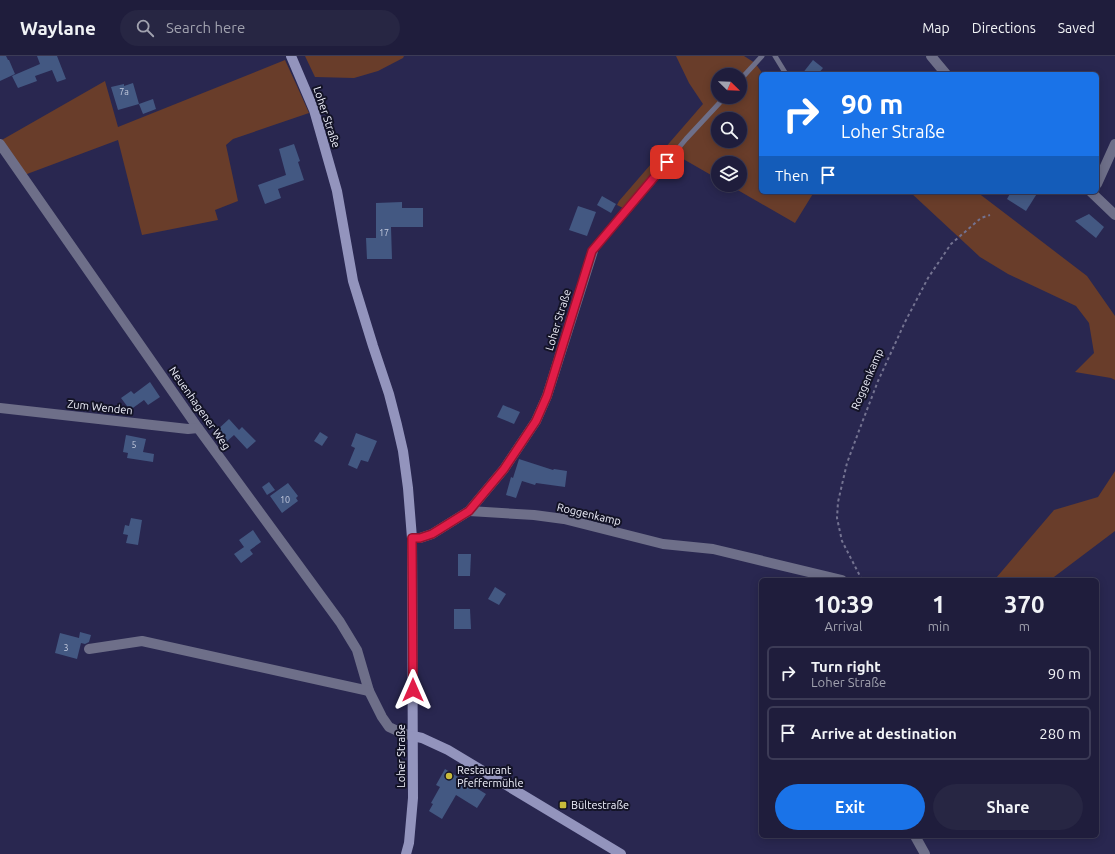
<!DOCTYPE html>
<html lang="en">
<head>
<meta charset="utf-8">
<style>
	body { margin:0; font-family:Ubuntu,sans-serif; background:#272643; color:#f1f3f6; height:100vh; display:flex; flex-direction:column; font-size:15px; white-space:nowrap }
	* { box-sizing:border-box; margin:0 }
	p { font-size:13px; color:#a1a2af }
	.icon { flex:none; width:22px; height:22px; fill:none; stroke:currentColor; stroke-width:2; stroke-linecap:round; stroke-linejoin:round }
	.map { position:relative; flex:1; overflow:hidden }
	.side { position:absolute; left:759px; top:522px; width:340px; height:260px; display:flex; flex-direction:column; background:#1f1d3c; border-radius:6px; box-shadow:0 2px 10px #0003,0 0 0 1px #3c3b56 }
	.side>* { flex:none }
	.banner { position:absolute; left:759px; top:16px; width:340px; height:122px; border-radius:6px; box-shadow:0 2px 10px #0003,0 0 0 1px #3c3b56; background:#1a73e8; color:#fff; overflow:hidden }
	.needle { width:26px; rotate:113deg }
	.controls { position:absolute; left:711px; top:12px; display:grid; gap:8px }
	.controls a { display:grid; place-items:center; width:36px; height:36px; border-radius:50%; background:#1f1d3c; box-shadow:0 2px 10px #0003,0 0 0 1px #3c3b56; font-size:20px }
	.pin { position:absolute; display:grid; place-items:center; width:34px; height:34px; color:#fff; margin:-17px; border-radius:8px; box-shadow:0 2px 6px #0006 }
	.me { position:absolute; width:44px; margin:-22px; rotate:0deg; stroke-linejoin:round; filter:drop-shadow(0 0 3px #0008) }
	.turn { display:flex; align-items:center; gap:14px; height:84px; padding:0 16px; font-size:18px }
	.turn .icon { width:52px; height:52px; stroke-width:2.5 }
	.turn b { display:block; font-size:28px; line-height:34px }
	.then { display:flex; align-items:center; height:38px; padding:0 16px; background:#0003; gap:8px; font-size:15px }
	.eta { display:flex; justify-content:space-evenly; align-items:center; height:68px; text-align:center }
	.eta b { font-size:24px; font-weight:700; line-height:28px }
	.primary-button { display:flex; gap:8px; margin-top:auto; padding:8px 16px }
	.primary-button a { flex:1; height:46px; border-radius:24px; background:#1a73e8; color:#fff; font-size:16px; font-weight:700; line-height:46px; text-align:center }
	.primary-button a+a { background:#272643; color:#f1f3f6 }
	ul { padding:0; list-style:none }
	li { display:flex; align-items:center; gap:12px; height:54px; margin:0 8px 6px; padding:0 8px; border:2px solid #3c3b56; border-radius:6px }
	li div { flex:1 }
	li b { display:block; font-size:15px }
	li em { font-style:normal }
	header { display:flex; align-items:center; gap:24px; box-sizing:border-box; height:56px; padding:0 20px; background:#1f1d3c; border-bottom:1px solid #3c3b56 }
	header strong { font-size:19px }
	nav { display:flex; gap:22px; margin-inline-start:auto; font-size:14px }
	.search { width:280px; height:36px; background:#272643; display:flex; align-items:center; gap:10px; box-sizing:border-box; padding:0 14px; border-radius:22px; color:#a1a2af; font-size:15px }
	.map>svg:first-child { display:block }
	.green { fill:#693d2a; fill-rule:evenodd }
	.building { fill:#435882 }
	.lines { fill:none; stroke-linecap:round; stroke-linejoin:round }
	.path { stroke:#747391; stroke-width:2; stroke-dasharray:3 3; stroke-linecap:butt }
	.lane { stroke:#6e6f89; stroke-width:5 }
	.street { stroke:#6e6f89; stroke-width:10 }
	.secondary { stroke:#9394bd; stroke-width:10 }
	.route-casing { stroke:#92132f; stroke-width:10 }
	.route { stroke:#e11d48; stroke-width:7 }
	.poi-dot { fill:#c8bb3b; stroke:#131326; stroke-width:1.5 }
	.labels { text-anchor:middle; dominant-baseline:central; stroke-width:4; stroke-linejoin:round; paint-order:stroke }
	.number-label { font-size:9px; fill:#c5cbde }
	.street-label { font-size:11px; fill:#f0f1fc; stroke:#131326 }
	.poi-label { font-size:11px; fill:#f0f1fc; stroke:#131326; text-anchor:start }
</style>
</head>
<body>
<header>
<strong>Waylane</strong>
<div class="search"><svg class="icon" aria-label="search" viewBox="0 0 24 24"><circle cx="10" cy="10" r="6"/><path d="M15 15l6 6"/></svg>Search here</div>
<nav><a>Map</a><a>Directions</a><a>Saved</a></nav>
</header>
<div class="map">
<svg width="1115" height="798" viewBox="0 0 1115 798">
	<rect width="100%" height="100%" fill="#292750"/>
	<g class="green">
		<path d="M305,0H404L403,2L378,15L354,22L315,21Z"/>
		<path d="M676,0H744L755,7L763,18H761V136H814L795,167L729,129H740V107H718V123L678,100L631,156L617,149L619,145L703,48L689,27ZM718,19H740V41H718ZM718,63H740V85H718Z"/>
		<path d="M285,4L297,30L309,57L233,83L226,89L238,145L215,154L218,164L142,179L118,84L19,121L0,85L105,25L118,71Z"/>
		<path d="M910,136H977L1087,220L1115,260V324L1111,322L1075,316L1094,297L1089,267L1076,250L1008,218L980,201Z"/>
		<path d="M1115,415V475L1050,524H1002L996,522L1054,454L1098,441Z"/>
	</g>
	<g class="building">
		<path d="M0,0H6L8,4H9L15,18L0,25Z"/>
		<path d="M37,0H57L66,23L57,26L52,14L35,20L37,25L18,32L12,20L40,8Z"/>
		<path d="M813,4L823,12L818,18H802Z"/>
		<path d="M133,27L139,48L118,54L111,31L124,28V30Z"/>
		<path d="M153,43L156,53L143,58L139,48Z"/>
		<path d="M294,88L300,105L298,106L304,124L278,133L281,142L265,148L258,129L286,119L279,93Z"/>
		<path d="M1011,136H1038L1026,155L1007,143Z"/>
		<path d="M602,140L616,148L611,157L597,149Z"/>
		<path d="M402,146V152H423V171H391L392,203H367L366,182H376V147Z"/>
		<path d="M578,150L596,156L587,180L569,174Z"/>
		<path d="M1089,158L1104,171L1096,182L1075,165Z"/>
		<path d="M150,326L160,341L148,349L144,344L130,354L121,342L131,335L134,338Z"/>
		<path d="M503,349L520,356L514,368L497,361Z"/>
		<path d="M229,363L239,374L242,371L256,385L247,393L234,379L225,387L215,376Z"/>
		<path d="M320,376L328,381L322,390L314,385Z"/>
		<path d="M356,377L377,385L368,406L361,404L357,413L348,409L355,392L351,390Z"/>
		<path d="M126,379L146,383L143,396L154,398L153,406L127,402L128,397L123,396Z"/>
		<path d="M519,403L553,414L554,413L567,415L565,431L536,427L535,429L522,425L516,442L506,439L511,421L513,422Z"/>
		<path d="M269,426L275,434L267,439L262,431Z"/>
		<path d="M288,427L298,440L296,442L298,445L282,457L270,440Z"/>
		<path d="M131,462L142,464L138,489L126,487L128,479L123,478L125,469L129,470Z"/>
		<path d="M253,474L261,486L250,494L253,498L241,507L234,498L244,491L239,484Z"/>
		<path d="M458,498H471L470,520H458Z"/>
		<path d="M495,531L506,538L499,549L488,543Z"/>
		<path d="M454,553H470L471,573H454Z"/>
		<path d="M80,576L91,579L89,586L85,588L81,587L77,603L55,597L60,577L79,582Z"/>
		<path d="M445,713L486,738L477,752L456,739L442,763L429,755L433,748L431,747L440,731L436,729Z"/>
	</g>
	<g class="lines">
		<path class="path" d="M862,524L842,485L837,462L838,446L847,407L860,372L878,325L905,266L928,222L951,188L981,162L990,159"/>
		<g class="lane">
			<path d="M775,0L786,18"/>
			<path d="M740,24L762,0"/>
			<path d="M593,195L686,83L725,41"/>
		</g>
		<g class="street">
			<path d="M931,0L946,18"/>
			<path d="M0,88L198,372L340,566L357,594L369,635L382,661L389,671L402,677L413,680"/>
			<path d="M1097,128L1115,88"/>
			<path d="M1091,136L1115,159"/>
			<path d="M0,352L188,373L198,372"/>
			<path d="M469,455L534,459L564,463L663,488L713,493L842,524"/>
			<path d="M412,482H420L432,478L469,455L504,413L536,365L547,340L593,195"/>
			<path d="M89,593L142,585L369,635"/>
			<path d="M915,780L925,798"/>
		</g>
		<g class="secondary">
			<path d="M291,0L314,54L337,135L353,225L373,290L389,338L397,369L403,395L408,432L412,482L413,742L409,787L406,798"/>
			<path d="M413,680L422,682L448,694L621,798"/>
		</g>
	</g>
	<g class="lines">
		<g class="route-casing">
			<path id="route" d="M413,634L412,482H420L432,478L469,455L504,413L536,365L547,340L592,195L667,106"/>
		</g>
		<use href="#route" class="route"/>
	</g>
	<g class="poi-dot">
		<circle cx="449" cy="720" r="4"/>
		<rect x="559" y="745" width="8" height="8" rx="2"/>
	</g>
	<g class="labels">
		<g class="number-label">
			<text x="124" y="36">7a</text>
			<text x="384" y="177">17</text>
			<text x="134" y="389">5</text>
			<text x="285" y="444">10</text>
			<text x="66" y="592">3</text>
		</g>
		<g class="street-label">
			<text transform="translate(327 61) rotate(72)">Loher Straße</text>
			<text transform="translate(558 264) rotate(-73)">Loher Straße</text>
			<text transform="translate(867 323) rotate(-67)">Roggenkamp</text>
			<text transform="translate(100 351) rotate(6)">Zum Wenden</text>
			<text transform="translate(200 352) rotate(55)">Neuenhagener Weg</text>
			<text transform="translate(589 458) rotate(13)">Roggenkamp</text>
			<text transform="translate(401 700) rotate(-90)">Loher Straße</text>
		</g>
		<g class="poi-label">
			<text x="457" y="714">Restaurant<tspan x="457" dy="13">Pfeffermühle</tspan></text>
			<text x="571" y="749">Bültestraße</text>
		</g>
	</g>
</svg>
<div class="controls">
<a><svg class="needle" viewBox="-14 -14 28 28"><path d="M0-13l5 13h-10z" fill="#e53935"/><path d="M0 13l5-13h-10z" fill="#a1a2af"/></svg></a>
<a><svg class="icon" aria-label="search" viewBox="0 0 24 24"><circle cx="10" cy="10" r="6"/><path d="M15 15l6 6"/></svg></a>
<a><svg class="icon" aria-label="layers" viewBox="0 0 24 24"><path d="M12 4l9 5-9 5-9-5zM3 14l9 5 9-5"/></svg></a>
</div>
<div class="pin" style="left:667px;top:106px;background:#d93025"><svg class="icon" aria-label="arrive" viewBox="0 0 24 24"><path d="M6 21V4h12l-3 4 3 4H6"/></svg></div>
<svg class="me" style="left:413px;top:634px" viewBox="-20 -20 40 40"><path d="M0-17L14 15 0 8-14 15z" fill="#e11d48" stroke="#fff" stroke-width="4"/></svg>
<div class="banner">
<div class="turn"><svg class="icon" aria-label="right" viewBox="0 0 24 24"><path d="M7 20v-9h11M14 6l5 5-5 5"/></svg><div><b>90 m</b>Loher Straße</div></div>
<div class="then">Then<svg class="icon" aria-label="arrive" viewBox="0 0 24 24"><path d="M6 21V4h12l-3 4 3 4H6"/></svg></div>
</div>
<section class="side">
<div class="eta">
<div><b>10:39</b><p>Arrival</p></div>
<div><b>1</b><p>min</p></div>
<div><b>370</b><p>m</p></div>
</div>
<ul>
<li><svg class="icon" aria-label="right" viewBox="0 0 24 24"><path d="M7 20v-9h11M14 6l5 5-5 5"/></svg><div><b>Turn right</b><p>Loher Straße</p></div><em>90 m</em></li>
<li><svg class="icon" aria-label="arrive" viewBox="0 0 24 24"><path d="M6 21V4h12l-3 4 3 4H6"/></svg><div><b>Arrive at destination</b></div><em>280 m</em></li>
</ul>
<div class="primary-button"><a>Exit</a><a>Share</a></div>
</section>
</div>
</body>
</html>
